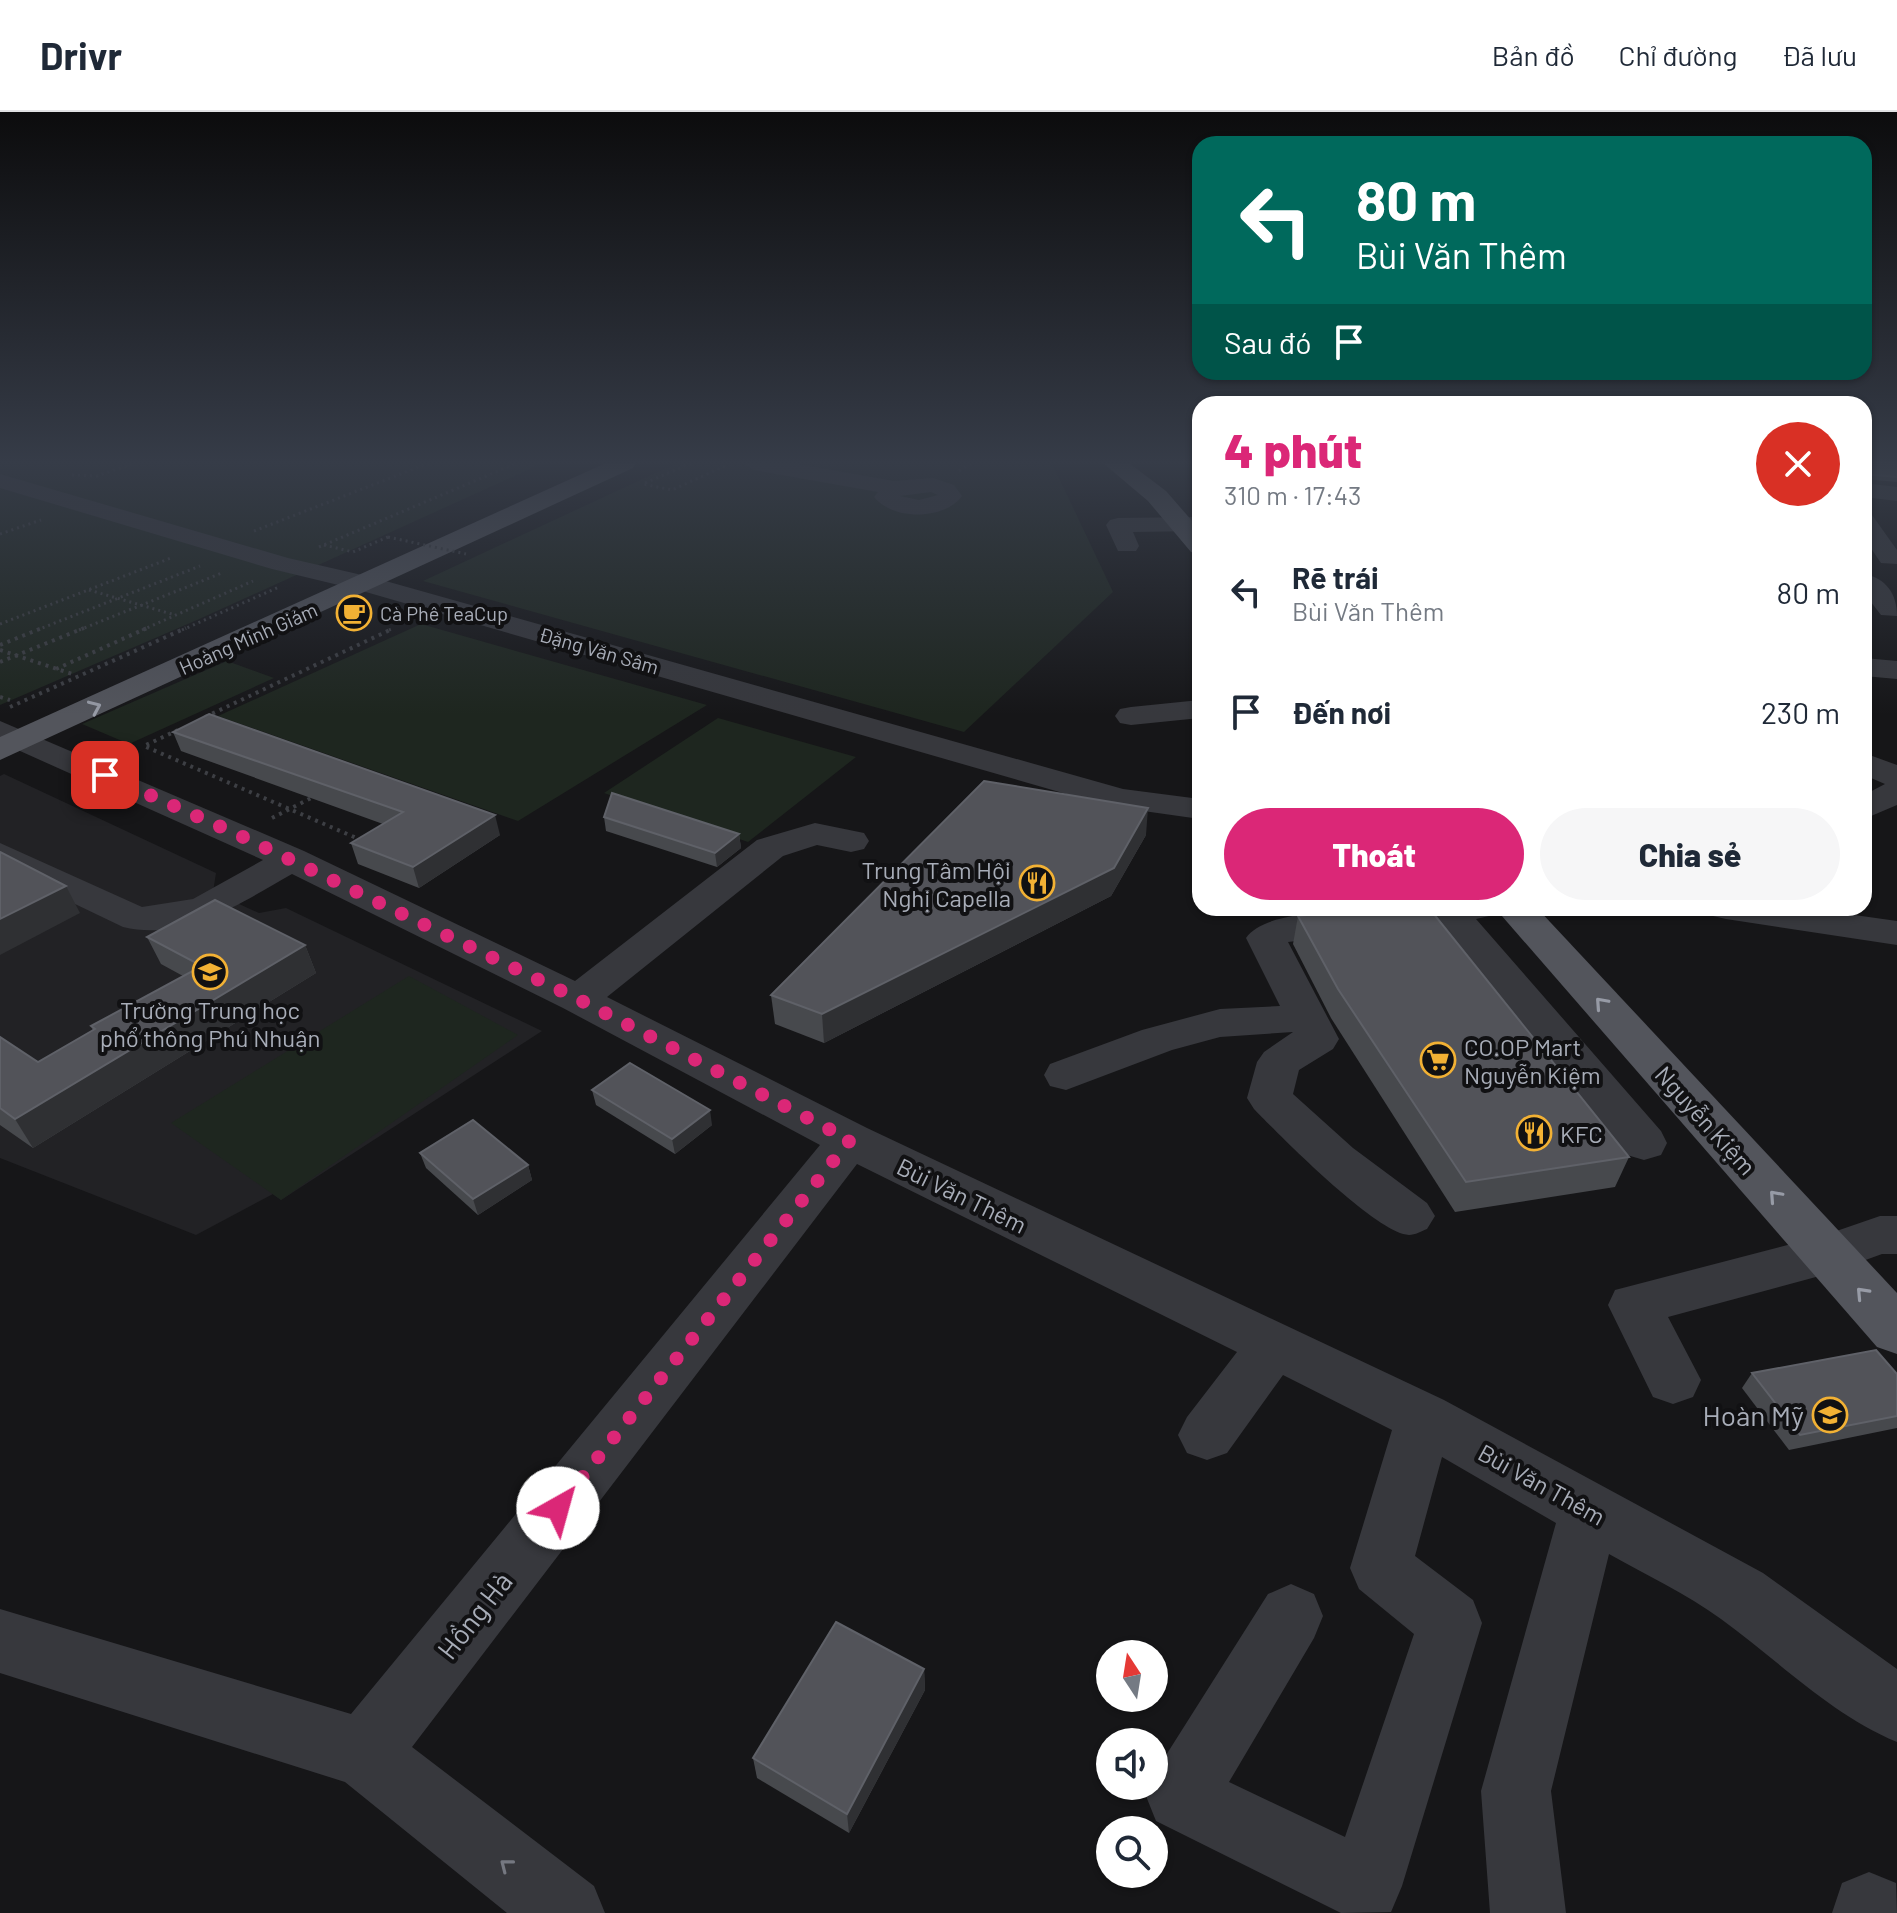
<!DOCTYPE html>
<html lang="vi">
<head>
<meta charset="utf-8">
<style>
	body { margin:0; font-family:Barlow,sans-serif; background:#f6f6f7; color:#1f2937; height:100vh; display:flex; flex-direction:column; font-size:30px; white-space:nowrap }
	* { box-sizing:border-box; margin:0 }
	p { font-size:26px; color:#747a83 }
	.icon { flex:none; width:44px; height:44px; fill:none; stroke:currentColor; stroke-width:2; stroke-linecap:round; stroke-linejoin:round }
	.map { position:relative; flex:1; overflow:hidden }
	.drawer { position:absolute; left:1192px; top:284px; width:680px; height:520px; display:flex; flex-direction:column; background:#fff; border-radius:24px; box-shadow:0 2px 6px #0004 }
	.drawer>* { flex:none }
	.top-card { position:absolute; left:1192px; top:24px; width:680px; height:244px; border-radius:24px; box-shadow:0 2px 6px #0004; background:#00695c; color:#fff; overflow:hidden }
	.needle { width:52px; rotate:348deg }
	.buttons { position:absolute; left:1096px; top:1528px; display:grid; gap:16px }
	.buttons a { display:grid; place-items:center; width:72px; height:72px; border-radius:50%; background:#fff; box-shadow:0 2px 6px #0004; font-size:40px }
	.pin { position:absolute; display:grid; place-items:center; width:68px; height:68px; color:#fff; margin:-34px; border-radius:16px; box-shadow:0 4px 12px #0006 }
	.me { position:absolute; width:88px; margin:-44px; rotate:38deg; stroke-linejoin:round; filter:drop-shadow(0 0 6px #0008) }
	.turn { display:flex; align-items:center; gap:28px; height:168px; padding:0 32px; font-size:36px }
	.turn .icon { width:104px; height:104px; stroke-width:2.5 }
	.turn b { display:block; font-size:56px; line-height:68px }
	.then { display:flex; align-items:center; height:76px; padding:0 32px; background:#0003; gap:16px; font-size:30px }
	.round { display:grid; place-items:center; flex:none; width:84px; height:84px; border-radius:42px; background:#f6f6f7 }
	.summary { display:flex; align-items:center; justify-content:space-between; height:136px; padding:0 32px }
	h1 { font-size:48px; font-weight:800; line-height:60px; color:#db2777 }
	.action { display:flex; gap:16px; margin-top:auto; padding:16px 32px }
	.action a { flex:1; height:92px; border-radius:48px; background:#db2777; color:#fff; font-size:32px; font-weight:800; line-height:92px; text-align:center }
	.action a+a { background:#f6f6f7; color:#1f2937 }
	ul { padding:0; list-style:none }
	li { display:flex; align-items:center; gap:24px; height:120px; padding:0 32px }
	li div { flex:1 }
	li b { display:block; font-size:30px }
	li em { font-style:normal }
	header { display:flex; align-items:center; gap:48px; box-sizing:border-box; height:112px; padding:0 40px; background:#fff; border-bottom:2px solid #e0e1e3 }
	header strong { font-size:38px }
	nav { display:flex; gap:44px; margin-inline-start:auto; font-size:28px }
	.map>svg:first-child { display:block }
	.built { fill:#222225 }
	.green { fill:#1e261f }
	.lines { fill:none; stroke-linecap:round; stroke-linejoin:round }
	.path-far1 { stroke:#3d3f44; stroke-width:3; stroke-dasharray:2 4; stroke-linecap:butt }
	.path { stroke:#3d3f44; stroke-width:4; stroke-dasharray:3 5; stroke-linecap:butt }
	.minor { fill:#37383d; fill-rule:evenodd }
	.major { fill:#53555c; fill-rule:evenodd }
	.path-bridge { stroke:#3d3f44; stroke-width:3; stroke-dasharray:2 4; stroke-linecap:butt }
	.wall { fill:#47494d }
	.shaded-wall { fill:#2f3033 }
	.building { fill:#525359; stroke:#5f6168; stroke-width:2 }
	.oneway { stroke:#979ba6 }
	.oneway2 { stroke:#757881 }
	.route { stroke:#db2777; stroke-width:14; stroke-dasharray:0 25.2 }
	.labels { text-anchor:middle; dominant-baseline:central; stroke-width:8; stroke-linejoin:round; paint-order:stroke }
	.far-poi-label { font-size:20px; fill:#a8adb8; stroke:#111113; text-anchor:start }
	.far-street-label { font-size:20px; fill:#a8adb8; stroke:#111113 }
	.poi-label { font-size:24px; fill:#a8adb8; stroke:#111113; text-anchor:start }
	.street-label { font-size:24px; fill:#a8adb8; stroke:#111113 }
	.near-poi-label { font-size:28px; fill:#a8adb8; stroke:#111113; text-anchor:end }
	.near-street-label { font-size:28px; fill:#a8adb8; stroke:#111113 }
</style>
</head>
<body>
<header>
<strong>Drivr</strong>
<nav><a>Bản đồ</a><a>Chỉ đường</a><a>Đã lưu</a></nav>
</header>
<div class="map">
<svg width="1897" height="1801" viewBox="0 0 1897 1801">
	<rect width="100%" height="100%" fill="#161618"/>
	<path class="built" d="M4,662L216,761L213,780L259,801L286,796L542,919L281,1088L273,1082L196,1123L0,1046V664Z"/>
	<g class="green">
		<path d="M0,351H543L197,508L0,593Z"/>
		<path d="M677,351H1052L1113,480L964,620L423,469Z"/>
		<path d="M421,512L707,593L518,709L218,604Z"/>
		<path d="M227,549L274,566L129,632L82,612Z"/>
		<path d="M718,606L856,645L748,730L604,681Z"/>
		<path d="M409,864L518,923L281,1088L171,1011Z"/>
	</g>
	<g class="lines">
		<g class="path-far1">
			<path d="M691,351L643,372L672,378L727,353"/>
			<path d="M959,359L972,351"/>
			<path d="M72,363L97,364L134,351"/>
			<path d="M254,419L429,351"/>
			<path d="M0,422L41,408"/>
			<path d="M324,433L353,440L388,425"/>
			<path d="M319,435L517,351"/>
			<path d="M89,478L175,503"/>
			<path d="M0,512L171,446"/>
			<path d="M37,518L200,454"/>
			<path d="M79,518L222,461"/>
			<path d="M142,518L253,469"/>
			<path d="M182,518L279,475"/>
			<path d="M389,518L392,517"/>
		</g>
		<g class="path">
			<path d="M0,533L42,516"/>
			<path d="M0,538L72,562"/>
			<path d="M0,550L84,516"/>
			<path d="M56,557L147,516"/>
			<path d="M0,585L10,588"/>
			<path d="M10,595L186,516"/>
			<path d="M205,605L392,517"/>
			<path d="M178,618L144,634L361,728"/>
			<path d="M272,706L317,683"/>
		</g>
		<g class="minor">
			<path d="M743,351H792L894,369L933,366L954,373L962,384C945,408 893,409 874,385L878,380L754,358ZM931,380L938,383L919,388L900,384Z"/>
			<path d="M0,362L288,446L375,466L1123,677L1200,687V707L1108,694L359,478L272,457L0,376Z"/>
			<path d="M1864,371L1897,375V389L1864,385Z"/>
			<path d="M1864,401L1872,403L1897,438V452L1881,451L1864,426Z"/>
			<path d="M1200,405V419L1133,420L1139,434L1136,439H1118L1106,413L1110,408L1118,406Z"/>
			<path d="M1864,462C1886,466 1897,482 1897,504L1881,503L1864,481Z"/>
			<path d="M1864,546L1897,549V567L1864,564Z"/>
			<path d="M1200,588V606L1131,613L1120,611L1115,604L1120,597L1131,595Z"/>
			<path d="M0,609L304,739L575,869L757,728L815,711L864,721L869,729L864,737L851,740L817,733L783,744L607,885L867,1016L1444,1288L1763,1461L1897,1557V1630C1830,1602 1779,1549 1721,1507C1687,1482 1646,1463 1609,1442L1551,1679L1566,1801H1490L1481,1679L1556,1411L1442,1345L1415,1444L1473,1488L1482,1511L1402,1774L1391,1800L1341,1801L1156,1709L1146,1684L1150,1674H1154L1156,1659L1268,1482L1291,1472L1314,1482L1323,1504L1314,1526L1229,1670L1345,1725L1414,1522L1359,1477L1350,1456L1392,1318L1283,1263L1227,1341L1207,1348L1187,1341L1178,1323L1187,1305L1237,1240L857,1052L412,1635L594,1774L605,1801H507L345,1670L0,1561V1497L351,1602L820,1033L563,896L292,762C242,790 185,830 123,815L0,756V731L142,795L193,787L263,748L0,630Z"/>
			<path d="M1864,641L1897,653V693L1864,707V683L1885,672L1864,663Z"/>
			<path d="M1374,796H1495L1489,804L1476,807L1661,1019L1667,1031L1661,1043L1644,1048L1627,1043L1438,812L1288,830L1339,927L1333,937L1299,958L1293,982L1353,1036L1427,1091L1435,1104L1427,1117C1422,1119 1415,1123 1409,1123C1377,1122 1279,1023 1254,997L1247,986L1257,950L1264,940L1293,920L1220,925L1172,938L1066,978L1050,974L1044,963L1050,952L1142,918L1220,897L1280,894L1246,826C1265,798 1341,800 1374,796Z"/>
			<path d="M1707,796H1805L1897,809V833L1726,807L1713,804Z"/>
			<path d="M1880,1104H1897V1142H1882L1827,1162L1668,1205L1701,1268L1693,1285L1673,1292L1653,1285L1608,1193L1615,1178L1822,1124Z"/>
			<path d="M1869,1760L1896,1771L1897,1801H1832L1842,1771Z"/>
		</g>
		<g class="major">
			<path d="M606,351H636L633,356L0,648V625Z"/>
			<path d="M1103,351H1129L1166,379L1200,418V442L1191,440L1148,389Z"/>
			<path d="M1495,796H1537L1897,1181V1242L1877,1235Z"/>
		</g>
		<path class="path-bridge" d="M388,425L466,442"/>
	</g>
	<g class="wall">
		<path d="M1864,351H1897V370L1864,367Z"/>
		<path d="M173,620L500,723L419,776L358,752L351,731L383,712L181,639Z"/>
		<path d="M604,705L739,722L741,736L717,755L606,719Z"/>
		<path d="M1146,723L1111,784L824,931L775,912L771,883Z"/>
		<path d="M1298,804L1629,1045L1615,1075L1455,1100L1331,906L1293,832Z"/>
		<path d="M147,825L305,833L316,861L33,1036L0,1013V925L38,950L93,919L91,914L183,864L161,852Z"/>
		<path d="M592,978L712,1013L675,1042L596,993Z"/>
		<path d="M420,1041L528,1053L532,1068L478,1103L426,1056Z"/>
		<path d="M1752,1261L1897,1262V1316L1789,1338L1742,1276Z"/>
		<path d="M924,1557L925,1578L849,1721L757,1666L753,1646Z"/>
	</g>
	<g class="shaded-wall">
		<path d="M1148,696L1146,723L1111,784L824,931L822,902Z"/>
		<path d="M495,703L500,723L419,776L413,755Z"/>
		<path d="M739,722L741,736L717,755L715,741Z"/>
		<path d="M66,774L80,801L0,843V807Z"/>
		<path d="M305,833L316,861L33,1036L15,1007Z"/>
		<path d="M710,998L712,1013L675,1042L672,1027Z"/>
		<path d="M528,1053L532,1068L478,1103L473,1087Z"/>
		<path d="M924,1557L925,1578L849,1721L847,1702Z"/>
	</g>
	<g class="building">
		<path d="M1864,351H1897V365L1864,362Z"/>
		<path d="M209,602L495,703L413,755L351,731L403,700L173,620Z"/>
		<path d="M984,669L1148,696L1114,756L822,902L771,883Z"/>
		<path d="M612,681L739,722L715,741L604,705Z"/>
		<path d="M0,740L66,774L0,807Z"/>
		<path d="M215,788L305,833L15,1007L0,996V925L38,950L95,917L91,914L202,854L147,825Z"/>
		<path d="M1368,796H1429L1629,1045L1466,1070L1338,877L1298,804Z"/>
		<path d="M630,951L710,998L672,1027L592,978Z"/>
		<path d="M473,1008L528,1053L473,1087L420,1041Z"/>
		<path d="M1876,1238L1897,1262V1304L1800,1323L1752,1261Z"/>
		<path d="M836,1510L924,1557L847,1702L753,1646Z"/>
	</g>
	<defs><path id="oneway-chevron" d="M-2-3.5L2.5 0L-2 3.5" fill="none" stroke-width="1.6" stroke-linecap="round" stroke-linejoin="round" transform="scale(2)"/></defs>
	<g class="oneway">
		<use href="#oneway-chevron" transform="translate(95 595) rotate(-24)"/>
		<use href="#oneway-chevron" transform="translate(1601 891) rotate(-132)"/>
		<use href="#oneway-chevron" transform="translate(1775 1084) rotate(-132)"/>
		<use href="#oneway-chevron" transform="translate(1862 1181) rotate(-133)"/>
	</g>
	<use class="oneway2" href="#oneway-chevron" transform="translate(506 1753) rotate(-142)"/>
	<linearGradient id="sky" x2="0" y2="1"><stop stop-color="#0c0c0d"/><stop offset="0.58" stop-color="#363c48"/><stop offset="1" stop-color="#363c48" stop-opacity="0"/></linearGradient>
	<rect width="1897" height="603" fill="url(#sky)"/>
	<g class="lines">
		<path class="route" d="M105,663L239,723L578,887L850,1028L558,1396"/>
	</g>
	<defs>
		<g id="cafe-ring" transform="scale(1.8)"><circle r="9.5" fill="#111113" stroke="#f2b134" stroke-width="1.5"/><path d="M-5.5-4.5H6V0H3Q3 3.5 0 3.5H-2.5Q-5.5 3.5-5.5 0ZM3-3.2v2h1.7v-2ZM-6 4.5H4V6H-6Z" fill="#f2b134"/></g>
		<g id="restaurant-ring" transform="scale(1.8)"><circle r="9.5" fill="#111113" stroke="#f2b134" stroke-width="1.5"/><path d="M-5-6h1v4h1v-4h1v4h1v-4h1v5L-1.5 .5V6h-2V.5L-5-1ZM5-6V6H3V1.5H1.5Q1.5-4 5-6Z" fill="#f2b134"/></g>
		<g id="school-ring" transform="scale(1.8)"><circle r="9.5" fill="#111113" stroke="#f2b134" stroke-width="1.5"/><path d="M0-5L7-2L0 1L-7-2ZM-4 1L0 2.5L4 1V4Q0 6-4 4Z" fill="#f2b134"/></g>
		<g id="supermarket-ring" transform="scale(1.8)"><circle r="9.5" fill="#111113" stroke="#f2b134" stroke-width="1.5"/><path d="M-6-5.5h2.5l.6 2H6L4.5 2H-2.5L-4.4-4H-6ZM-1.5 3.2a1.3 1.3 0 1 0 .1 0ZM3 3.2a1.3 1.3 0 1 0 .1 0Z" fill="#f2b134"/></g>
	</defs>
	<g fill-rule="evenodd">
		<use href="#cafe-ring" x="354" y="501"/>
		<use href="#restaurant-ring" x="1037" y="771"/>
		<use href="#school-ring" x="210" y="860"/>
		<use href="#supermarket-ring" x="1438" y="948"/>
		<use href="#restaurant-ring" x="1534" y="1021"/>
		<use href="#school-ring" x="1830" y="1303"/>
	</g>
	<g class="labels">
		<g class="far-poi-label">
			<text x="380" y="501">Cà Phê TeaCup</text>
		</g>
		<g class="far-street-label">
			<text transform="translate(248 526) rotate(-24)">Hoàng Minh Giám</text>
			<text transform="translate(599 538) rotate(16)">Đặng Văn Sâm</text>
		</g>
		<g class="poi-label">
			<text x="1011" y="757" text-anchor="end">Trung Tâm Hội<tspan x="1011" dy="28">Nghị Capella</tspan></text>
			<text x="210" y="897" text-anchor="middle">Trường Trung học<tspan x="210" dy="28">phổ thông Phú Nhuận</tspan></text>
			<text x="1464" y="934">CO.OP Mart<tspan x="1464" dy="28">Nguyễn Kiệm</tspan></text>
			<text x="1560" y="1021">KFC</text>
		</g>
		<g class="street-label">
			<text transform="translate(1706 1008) rotate(48)">Nguyễn Kiệm</text>
			<text transform="translate(962 1083) rotate(26)">Bùi Văn Thêm</text>
			<text transform="translate(1542 1372) rotate(29)">Bùi Văn Thêm</text>
		</g>
		<g class="near-poi-label">
			<text x="1804" y="1303">Hoàn Mỹ</text>
		</g>
		<g class="near-street-label">
			<text transform="translate(474 1503) rotate(-52)">Hồng Hà</text>
		</g>
	</g>
</svg>
<div class="buttons">
<a><svg class="needle" viewBox="-14 -14 28 28"><path d="M0-13l5 13h-10z" fill="#e53935"/><path d="M0 13l5-13h-10z" fill="#747a83"/></svg></a>
<a><svg class="icon" aria-label="sound" viewBox="0 0 24 24"><path d="M4 9h4l5-4v14l-5-4H4zM17 9q2 3 0 6"/></svg></a>
<a><svg class="icon" aria-label="search" viewBox="0 0 24 24"><circle cx="10" cy="10" r="6"/><path d="M15 15l6 6"/></svg></a>
</div>
<div class="pin" style="left:105px;top:663px;background:#d93025"><svg class="icon" aria-label="arrive" viewBox="0 0 24 24"><path d="M6 21V4h12l-3 4 3 4H6"/></svg></div>
<svg class="me" style="left:558px;top:1396px" viewBox="-20 -20 40 40"><circle r="19" fill="#fff"/><path d="M0-13L10 11 0 6-10 11z" fill="#db2777"/></svg>
<div class="top-card">
<div class="turn"><svg class="icon" aria-label="left" viewBox="0 0 24 24"><path d="M17 20v-9H6M10 6l-5 5 5 5"/></svg><div><b>80 m</b>Bùi Văn Thêm</div></div>
<div class="then">Sau đó<svg class="icon" aria-label="arrive" viewBox="0 0 24 24"><path d="M6 21V4h12l-3 4 3 4H6"/></svg></div>
</div>
<section class="drawer">
<div class="summary"><div><h1>4 phút</h1><p>310 m · 17:43</p></div><a class="round" style="background:#d93025;color:#fff"><svg class="icon" aria-label="close" viewBox="0 0 24 24"><path d="M6 6l12 12M18 6L6 18"/></svg></a></div>
<ul>
<li><svg class="icon" aria-label="left" viewBox="0 0 24 24"><path d="M17 20v-9H6M10 6l-5 5 5 5"/></svg><div><b>Rẽ trái</b><p>Bùi Văn Thêm</p></div><em>80 m</em></li>
<li><svg class="icon" aria-label="arrive" viewBox="0 0 24 24"><path d="M6 21V4h12l-3 4 3 4H6"/></svg><div><b>Đến nơi</b></div><em>230 m</em></li>
</ul>
<div class="action"><a>Thoát</a><a>Chia sẻ</a></div>
</section>
</div>
</body>
</html>
